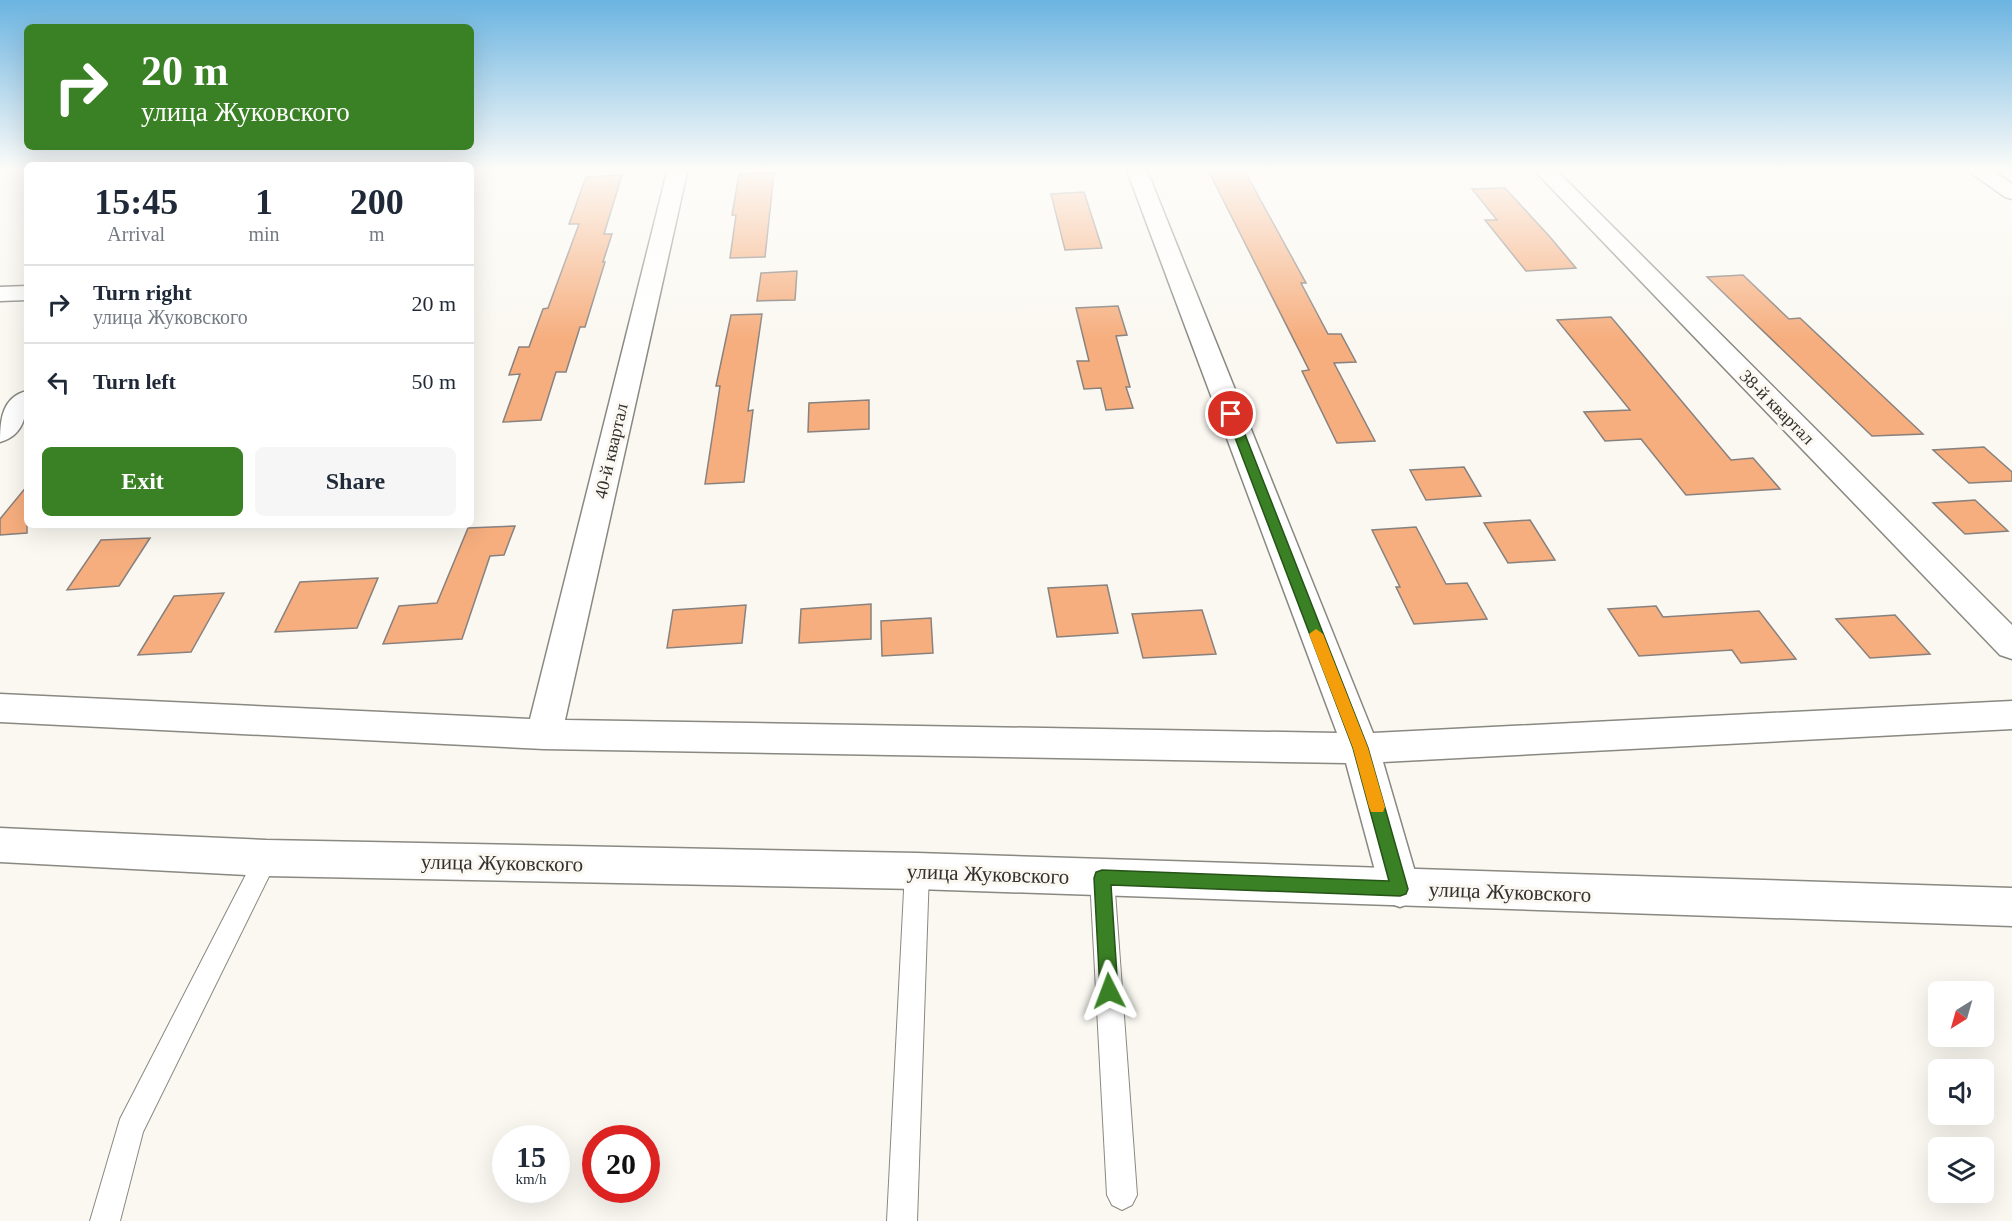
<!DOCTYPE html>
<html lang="en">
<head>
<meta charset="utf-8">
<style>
	body { margin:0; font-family:"Times New Roman",serif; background:#f6f6f7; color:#1f2937; height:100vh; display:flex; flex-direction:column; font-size:22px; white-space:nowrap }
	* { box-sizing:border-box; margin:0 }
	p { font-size:20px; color:#747a83 }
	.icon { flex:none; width:33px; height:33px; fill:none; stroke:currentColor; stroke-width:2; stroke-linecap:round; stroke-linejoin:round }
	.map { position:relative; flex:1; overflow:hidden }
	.side { position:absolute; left:24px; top:162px; width:450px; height:366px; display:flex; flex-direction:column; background:#fff; border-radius:9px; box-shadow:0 6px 24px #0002 }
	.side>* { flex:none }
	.guide { position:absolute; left:24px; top:24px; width:450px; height:126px; border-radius:9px; box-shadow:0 6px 24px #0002; background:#3a8024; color:#fff; overflow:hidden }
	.needle { width:39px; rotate:217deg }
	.controls { position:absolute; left:1928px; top:981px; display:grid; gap:12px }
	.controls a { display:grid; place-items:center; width:66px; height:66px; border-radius:9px; background:#fff; box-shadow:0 6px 24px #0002; font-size:30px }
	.speed { position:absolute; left:492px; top:1125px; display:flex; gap:12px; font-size:30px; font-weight:700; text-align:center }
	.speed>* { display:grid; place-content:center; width:78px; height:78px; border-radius:50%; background:#fff; box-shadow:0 6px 24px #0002; line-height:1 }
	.speed small { font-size:15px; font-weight:400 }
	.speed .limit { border:9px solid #d22; background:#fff; color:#111 }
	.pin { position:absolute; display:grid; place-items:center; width:51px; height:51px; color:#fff; margin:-26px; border:3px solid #fff; border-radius:50%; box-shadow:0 2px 6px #0007 }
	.me { position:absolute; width:66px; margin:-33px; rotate:357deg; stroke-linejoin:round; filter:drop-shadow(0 0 4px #0008) }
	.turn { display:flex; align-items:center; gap:21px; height:126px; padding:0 18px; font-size:27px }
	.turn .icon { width:78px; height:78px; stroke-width:2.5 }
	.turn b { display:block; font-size:42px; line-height:51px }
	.eta { display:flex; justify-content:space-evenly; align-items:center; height:102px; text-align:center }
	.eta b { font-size:36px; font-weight:600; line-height:42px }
	.cta { display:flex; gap:12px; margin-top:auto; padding:12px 18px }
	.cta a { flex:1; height:69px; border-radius:9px; background:#3a8024; color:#fff; font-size:24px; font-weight:600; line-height:69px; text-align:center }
	.cta a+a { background:#f6f6f7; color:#1f2937 }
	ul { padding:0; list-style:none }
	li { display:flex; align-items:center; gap:18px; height:78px; padding:0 18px; border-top:2px solid #e0e1e3 }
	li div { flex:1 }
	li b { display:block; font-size:22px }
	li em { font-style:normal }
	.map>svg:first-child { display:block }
	.building { fill:#f6ae7e; stroke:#88817e; stroke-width:1.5 }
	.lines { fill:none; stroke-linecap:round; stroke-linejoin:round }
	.lane-casing { stroke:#898881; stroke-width:2 }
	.street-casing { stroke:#898881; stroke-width:3 }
	.secondary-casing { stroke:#898881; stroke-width:3 }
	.lane { fill:#fff; fill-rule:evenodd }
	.street { fill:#fff; fill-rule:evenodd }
	.secondary { fill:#fff; fill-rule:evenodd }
	.route { fill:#3a8024; stroke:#265317; stroke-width:1.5 }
	.slow { fill:#f59e0b }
	.labels { text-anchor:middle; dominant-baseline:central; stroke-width:6; stroke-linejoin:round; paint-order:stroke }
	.street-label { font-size:18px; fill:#31302e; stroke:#faf8f1 }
	.near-street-label { font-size:21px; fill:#31302e; stroke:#faf8f1 }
</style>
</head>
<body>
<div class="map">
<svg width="2012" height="1221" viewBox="0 0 2012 1221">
	<rect width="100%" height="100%" fill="#faf8f1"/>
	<g class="building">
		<path d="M1243,168L1306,283H1301L1328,334H1341L1356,362L1334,363L1375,441L1337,443L1302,371L1309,370L1208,170Z"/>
		<path d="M774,173L765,257L730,258L736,215H732L739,174Z"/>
		<path d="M622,175L604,234H612L603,262H605L585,327H580L566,372H556L541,420L503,422L520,374L509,375L519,347H529L543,309L548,308L579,224H569L586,177Z"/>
		<path d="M1505,188L1550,237L1576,268L1526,271L1485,220H1497L1472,189Z"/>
		<path d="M1084,192L1102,248L1065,250L1051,194Z"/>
		<path d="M797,271L795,300L757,301L761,273Z"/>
		<path d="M1743,275L1789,319L1800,318L1923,434L1872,436L1707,277Z"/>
		<path d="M1118,306L1127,335L1116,336L1130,387H1126L1133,408L1106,410L1101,388L1084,389L1077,361H1089L1076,308Z"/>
		<path d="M762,314L748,411L753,410L744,482L705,484L720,386H716L731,315Z"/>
		<path d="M1611,317L1731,460L1753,458L1780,489L1686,495L1641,439L1605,441L1584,412L1630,410L1557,320Z"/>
		<path d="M869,400V429L808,432L809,403Z"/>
		<path d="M1984,447L2012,472V481L1969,483L1933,450Z"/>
		<path d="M1464,467L1481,496L1426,500L1410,470Z"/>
		<path d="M27,486V533L0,535V519Z"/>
		<path d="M1975,500L2008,531L1965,534L1933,503Z"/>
		<path d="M1530,520L1555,560L1508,563L1484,523Z"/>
		<path d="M515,526L504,555L490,556L462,639L383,644L399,606L437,603L468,528Z"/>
		<path d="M1416,527L1446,584L1467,583L1487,619L1414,624L1396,587H1400L1372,530Z"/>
		<path d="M150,538L119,586L67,590L101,540Z"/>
		<path d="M378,578L357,628L275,632L300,582Z"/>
		<path d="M1107,585L1118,633L1057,637L1048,588Z"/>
		<path d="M224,593L191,652L138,655L174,596Z"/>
		<path d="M871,604V639L799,643L801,609Z"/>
		<path d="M746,605L742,643L667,648L673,610Z"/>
		<path d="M1656,606L1663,617L1759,611L1796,659L1741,663L1732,650L1639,656L1608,609Z"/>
		<path d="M1202,610L1216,654L1143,658L1132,614Z"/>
		<path d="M1895,615L1930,654L1870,658L1836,619Z"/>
		<path d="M931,618L933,653L882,656L881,621Z"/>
	</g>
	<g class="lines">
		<g class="lane-casing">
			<g id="lane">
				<path d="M266,848L274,851L278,858L143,1132L120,1221H90L120,1119L258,851Z"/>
				<path d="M917,860L925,864L929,871L917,1221H887L905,871L909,864Z"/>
				<path d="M1102,867L1110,870L1114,878L1137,1195L1132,1205L1122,1210L1112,1205L1107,1195L1090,878L1094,870Z"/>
			</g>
		</g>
		<g class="street-casing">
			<g id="street">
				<path d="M668,168H688L565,720L1337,733L1126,168H1146L1373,733L2012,701V729L1383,762L1420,889L1414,902L1400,907L1386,902L1380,889L1346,763L544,749L0,722V694L530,719Z"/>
				<path d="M1532,168H1554L2012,625V659L2000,655Z"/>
				<path d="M27,286V300L0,301V287Z"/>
				<path d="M27,391C27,413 25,435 0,442C0,420 2,397 27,391Z"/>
			</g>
		</g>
		<g class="secondary-casing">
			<g id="secondary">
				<path d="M1964,168H1989L2012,184V199L2005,197Z"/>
				<path d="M0,828L266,840L917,853L2012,888V926L917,889L266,876L0,862Z"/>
			</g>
		</g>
		<use href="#lane" class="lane"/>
		<use href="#street" class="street"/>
		<use href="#secondary" class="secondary"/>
	</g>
	<linearGradient id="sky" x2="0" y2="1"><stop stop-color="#6bb4e1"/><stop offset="0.5" stop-color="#fdfcf9"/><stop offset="1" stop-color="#fdfcf9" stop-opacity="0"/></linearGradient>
	<rect width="2012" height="339" fill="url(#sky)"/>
	<path class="route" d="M1231,410L1237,414L1368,748L1408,889L1406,894L1400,896L1111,885L1118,991L1116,997L1109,1000L1103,997L1100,991L1094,878L1096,872L1102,870L1389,881L1353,748L1226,414Z"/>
	<path class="slow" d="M1316,629L1323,634L1368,748L1385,807L1383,812H1371L1369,807L1353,748L1309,634Z"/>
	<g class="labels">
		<g class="street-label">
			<text transform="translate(1777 407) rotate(45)">38-й квартал</text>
			<text transform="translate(611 451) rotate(-77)">40-й квартал</text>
		</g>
		<g class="near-street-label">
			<text transform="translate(502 863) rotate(1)">улица Жуковского</text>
			<text transform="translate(988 874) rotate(2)">улица Жуковского</text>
			<text transform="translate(1510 892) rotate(2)">улица Жуковского</text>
		</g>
	</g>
</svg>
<div class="controls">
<a><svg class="needle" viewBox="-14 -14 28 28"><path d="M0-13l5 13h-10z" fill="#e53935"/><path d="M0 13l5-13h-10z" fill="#747a83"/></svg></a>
<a><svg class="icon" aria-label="sound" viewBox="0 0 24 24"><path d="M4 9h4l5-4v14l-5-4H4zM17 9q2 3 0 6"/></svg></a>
<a><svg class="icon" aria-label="layers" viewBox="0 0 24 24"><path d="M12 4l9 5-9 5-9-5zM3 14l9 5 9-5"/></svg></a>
</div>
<div class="speed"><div>15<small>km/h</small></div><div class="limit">20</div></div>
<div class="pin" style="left:1231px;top:414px;background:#d93025"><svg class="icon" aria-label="arrive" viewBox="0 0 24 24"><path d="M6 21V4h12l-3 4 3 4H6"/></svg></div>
<svg class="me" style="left:1109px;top:991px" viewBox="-20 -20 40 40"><path d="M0-17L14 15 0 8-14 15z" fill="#3a8024" stroke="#fff" stroke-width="4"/></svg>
<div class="guide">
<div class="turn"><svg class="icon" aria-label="right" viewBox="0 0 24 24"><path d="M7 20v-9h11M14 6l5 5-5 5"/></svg><div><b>20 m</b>улица Жуковского</div></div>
</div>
<section class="side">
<div class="eta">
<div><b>15:45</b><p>Arrival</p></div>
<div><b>1</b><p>min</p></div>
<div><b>200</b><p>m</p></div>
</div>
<ul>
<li><svg class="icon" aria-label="right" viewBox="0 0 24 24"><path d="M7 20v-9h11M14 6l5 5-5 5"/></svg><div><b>Turn right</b><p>улица Жуковского</p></div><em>20 m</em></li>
<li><svg class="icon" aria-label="left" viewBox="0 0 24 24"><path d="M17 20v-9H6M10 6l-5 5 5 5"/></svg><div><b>Turn left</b></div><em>50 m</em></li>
</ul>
<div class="cta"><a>Exit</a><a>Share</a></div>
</section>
</div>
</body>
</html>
